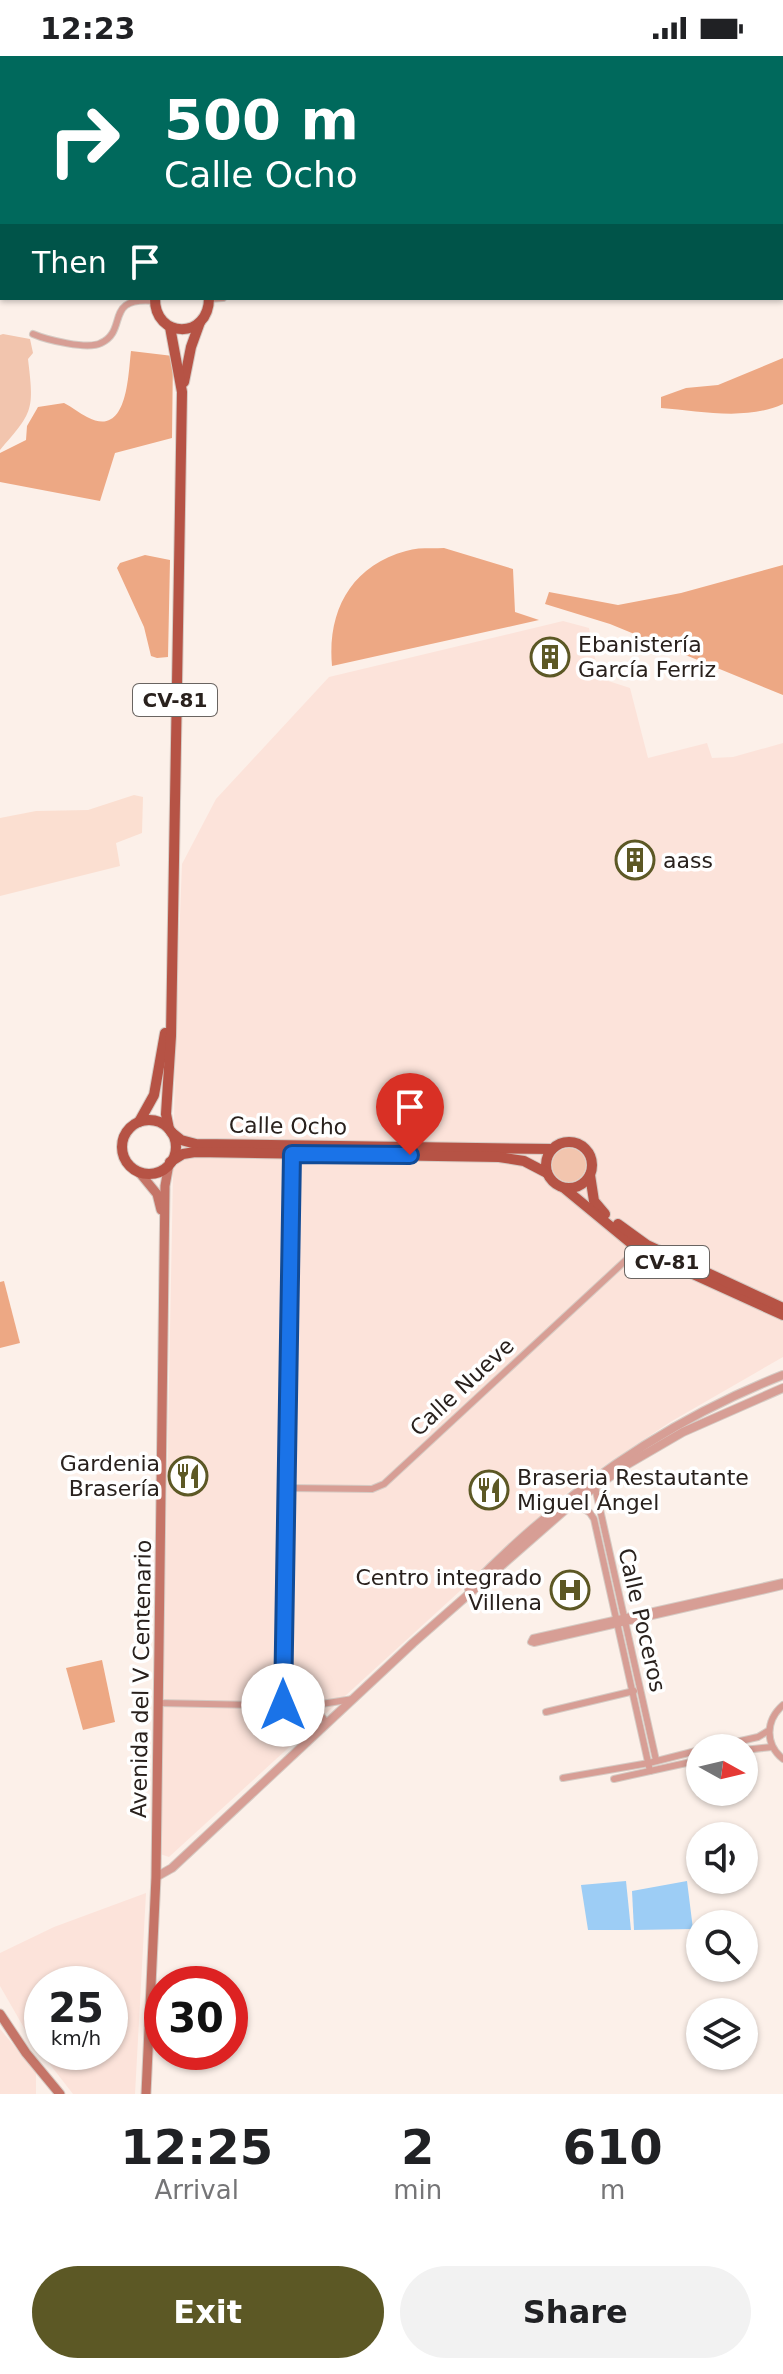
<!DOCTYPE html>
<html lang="en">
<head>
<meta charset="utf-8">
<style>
	body { margin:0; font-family:"DejaVu Sans",sans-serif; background:#f2f2f2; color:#202124; height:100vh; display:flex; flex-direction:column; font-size:30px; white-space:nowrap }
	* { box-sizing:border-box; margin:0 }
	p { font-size:26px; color:#757577 }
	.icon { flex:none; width:44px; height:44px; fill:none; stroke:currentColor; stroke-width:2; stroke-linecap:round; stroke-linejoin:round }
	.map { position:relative; height:2038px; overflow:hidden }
	.sheet { display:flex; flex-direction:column; background:#fff; flex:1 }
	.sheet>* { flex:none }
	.banner { position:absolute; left:0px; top:0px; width:784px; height:244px; box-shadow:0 2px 6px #0004; background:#00695c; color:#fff; overflow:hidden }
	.needle { width:52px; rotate:98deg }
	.buttons { position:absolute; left:686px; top:1678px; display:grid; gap:16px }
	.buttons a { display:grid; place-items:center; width:72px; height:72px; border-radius:50%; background:#fff; box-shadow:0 2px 6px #0004; font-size:40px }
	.speed { position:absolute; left:24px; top:1910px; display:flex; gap:16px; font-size:40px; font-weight:700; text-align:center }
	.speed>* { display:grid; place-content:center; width:104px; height:104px; border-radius:50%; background:#fff; box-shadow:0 2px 6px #0004; line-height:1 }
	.speed small { font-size:20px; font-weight:400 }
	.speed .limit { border:12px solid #d22; background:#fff; color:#111 }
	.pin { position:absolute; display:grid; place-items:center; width:68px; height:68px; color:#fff; margin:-82px -34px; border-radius:50% 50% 50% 0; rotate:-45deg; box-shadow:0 0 8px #0007 }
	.pin .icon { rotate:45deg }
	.me { position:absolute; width:88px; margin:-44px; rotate:0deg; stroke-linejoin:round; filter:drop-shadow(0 0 6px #0008) }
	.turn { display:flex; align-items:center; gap:28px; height:168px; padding:0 32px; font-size:36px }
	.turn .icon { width:104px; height:104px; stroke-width:2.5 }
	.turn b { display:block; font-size:56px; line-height:68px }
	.then { display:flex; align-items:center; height:76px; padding:0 32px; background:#0003; gap:16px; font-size:30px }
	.eta { display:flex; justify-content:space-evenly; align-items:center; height:136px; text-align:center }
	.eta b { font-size:48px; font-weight:600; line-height:56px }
	.cta { display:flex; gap:16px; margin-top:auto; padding:16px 32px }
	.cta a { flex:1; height:92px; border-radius:48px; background:#5c5825; color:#fff; font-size:32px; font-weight:600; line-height:92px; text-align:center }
	.cta a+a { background:#f2f2f2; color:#202124 }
	.status { display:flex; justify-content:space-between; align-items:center; height:56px; padding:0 40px; background:#fff; direction:ltr }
	.status svg { height:22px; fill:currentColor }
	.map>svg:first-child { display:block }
	.built { fill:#fbdfd1 }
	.industrial { fill:#fce3da; fill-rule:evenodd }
	.green { fill:#f2c5ae }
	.forest { fill:#eda884 }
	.water { fill:#9dcdf5 }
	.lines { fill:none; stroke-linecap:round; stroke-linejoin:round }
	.minor-casing { stroke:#d6cbc4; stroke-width:8 }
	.tertiary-casing { stroke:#d6cbc4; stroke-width:10 }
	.secondary-casing { stroke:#d6cbc4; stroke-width:11 }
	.primary-casing { stroke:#d6cbc4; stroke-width:12 }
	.minor { stroke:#d79e95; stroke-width:6 }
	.tertiary { stroke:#d79e95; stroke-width:8 }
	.secondary { stroke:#c57467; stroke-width:9 }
	.primary { stroke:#b65345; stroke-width:10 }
	.route-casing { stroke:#114b97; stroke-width:20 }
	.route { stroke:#1a73e8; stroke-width:14 }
	.labels { text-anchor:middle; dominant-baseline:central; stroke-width:7; stroke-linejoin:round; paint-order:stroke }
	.shield { fill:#fff; stroke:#696461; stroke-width:2 }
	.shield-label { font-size:20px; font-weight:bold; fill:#29211d }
	.poi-label { font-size:22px; fill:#29211d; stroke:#fff; text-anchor:start }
	.street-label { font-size:22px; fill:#29211d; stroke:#fff }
</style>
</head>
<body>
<div class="status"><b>12:23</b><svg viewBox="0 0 49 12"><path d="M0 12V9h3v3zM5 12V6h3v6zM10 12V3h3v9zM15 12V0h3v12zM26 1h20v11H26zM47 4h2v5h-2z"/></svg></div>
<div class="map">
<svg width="783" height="2038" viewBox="0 0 783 2038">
	<rect width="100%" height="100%" fill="#fcf0e9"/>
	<path class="built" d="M134,739L143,741L142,777L116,787L120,810L0,840V762L36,755L88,754Z"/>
	<g class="industrial">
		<path d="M563,565L589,572L599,622L630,632L648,702L707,687L712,702L733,701L783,687V1301L672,1365L577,1428L169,1801L160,1798L176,962L182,808L216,743L329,621Z"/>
		<path d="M146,1837L135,2038H73L31,1984L0,1930V1897L54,1871ZM42,1928H110V1996H42Z"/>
		<path d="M0,1973L36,2016V2038H0Z"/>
	</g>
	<g class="green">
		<path d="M3,278L30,283L33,297L28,303C34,354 34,355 0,394V279Z"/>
		<circle cx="569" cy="1109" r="17"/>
	</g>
	<g class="forest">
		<path d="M131,295L173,300L172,382L115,397L100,445L0,426V397L26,384L27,370L38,351L64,347C72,351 79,357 87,361C128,383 128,319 131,295Z"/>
		<path d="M783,302V348C746,365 700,355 661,352V341L686,332L718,329Z"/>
		<path d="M444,492L513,513L515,556L539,564L332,610C327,555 351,510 406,495C418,491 432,493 444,492Z"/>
		<path d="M145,499L170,504L168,601L157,602L151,600L144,571L117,512L120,507Z"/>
		<path d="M783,509V639L610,568L545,548L549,536L618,549L681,537Z"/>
		<path d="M4,1225L20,1287L0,1292V1226Z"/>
		<path d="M102,1604L115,1666L83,1674L66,1612Z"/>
	</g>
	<g class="water">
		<path d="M626,1825L631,1874H588L581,1829Z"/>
		<path d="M687,1825L693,1873L634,1874L632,1835Z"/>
	</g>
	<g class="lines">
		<g class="minor-casing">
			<g id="minor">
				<path d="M381,2L383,0"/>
				<path d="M209,243L223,242"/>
				<path d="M33,278C47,284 88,294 101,287C129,274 103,240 155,245"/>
				<path d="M595,1431L656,1704"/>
				<path d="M286,1432L372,1433L384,1428L638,1193"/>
				<path d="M574,1446L590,1457L594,1463L650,1715"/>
				<path d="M783,1526L533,1582L531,1586L534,1587L783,1530"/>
				<path d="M158,1647L309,1650L316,1653L327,1667"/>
				<path d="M283,1649L292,1098"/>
				<path d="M783,1649C765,1665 765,1688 783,1703"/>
				<path d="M309,1650L353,1643"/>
				<path d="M546,1656L634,1635"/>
				<path d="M710,1692L758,1681L768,1675"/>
				<path d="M744,1694L772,1691"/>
				<path d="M563,1722L649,1707L700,1694"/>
				<path d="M614,1723L700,1704"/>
			</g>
		</g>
		<g class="tertiary-casing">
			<g id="tertiary">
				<path d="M469,1533C558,1441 664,1366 783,1319"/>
				<path d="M156,1821L172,1812L413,1587L574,1446L628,1408L683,1376L783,1332"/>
			</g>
		</g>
		<g class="secondary-casing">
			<g id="secondary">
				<path d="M139,1116L157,1138L161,1154"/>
				<path d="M0,1958L26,1997L60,2038"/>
				<path d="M146,2038L156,1821L165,1130L169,1108"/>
			</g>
		</g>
		<g class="primary-casing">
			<g id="primary">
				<path d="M202,2V0"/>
				<path d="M155,242C154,283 209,284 209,242"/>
				<path d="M184,326L191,291L200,266"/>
				<circle cx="149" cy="1091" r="27"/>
				<path d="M139,1066L154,1039L165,977"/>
				<path d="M169,1073L166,1058L171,980L182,336L170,271"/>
				<path d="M171,1076L181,1084L196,1088L552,1093"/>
				<circle cx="569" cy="1109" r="23"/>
				<path d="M170,1106L183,1098L195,1096L499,1101L524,1105L547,1117"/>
				<path d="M590,1119L594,1145L605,1158"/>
				<path d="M564,1132L638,1193L783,1259"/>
				<path d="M618,1168L647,1189L781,1251"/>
			</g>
		</g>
		<use href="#minor" class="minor"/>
		<use href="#tertiary" class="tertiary"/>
		<use href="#secondary" class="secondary"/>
		<use href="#primary" class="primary"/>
	</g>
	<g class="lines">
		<g class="route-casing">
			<path id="route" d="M283,1649L292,1098L410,1099"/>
		</g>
		<use href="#route" class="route"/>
	</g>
	<defs>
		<g id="building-ring" transform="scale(2)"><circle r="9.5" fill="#fff" stroke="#5c5825" stroke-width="1.5"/><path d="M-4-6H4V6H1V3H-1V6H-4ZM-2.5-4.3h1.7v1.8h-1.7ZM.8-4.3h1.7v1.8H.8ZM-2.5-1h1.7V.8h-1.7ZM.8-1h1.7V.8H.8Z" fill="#5c5825"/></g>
		<g id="restaurant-ring" transform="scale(2)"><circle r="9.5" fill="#fff" stroke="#5c5825" stroke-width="1.5"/><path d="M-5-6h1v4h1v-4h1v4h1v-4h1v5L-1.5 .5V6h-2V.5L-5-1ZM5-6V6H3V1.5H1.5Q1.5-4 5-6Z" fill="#5c5825"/></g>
		<g id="hospital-ring" transform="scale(2)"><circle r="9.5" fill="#fff" stroke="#5c5825" stroke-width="1.5"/><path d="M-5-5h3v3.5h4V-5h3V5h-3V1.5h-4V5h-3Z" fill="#5c5825"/></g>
	</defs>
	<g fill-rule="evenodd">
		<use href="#building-ring" x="550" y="601"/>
		<use href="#building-ring" x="635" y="804"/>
		<use href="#restaurant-ring" x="188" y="1420"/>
		<use href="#restaurant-ring" x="489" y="1434"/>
		<use href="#hospital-ring" x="570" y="1534"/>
	</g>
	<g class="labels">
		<g class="shield">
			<rect x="133" y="628" width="84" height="32" rx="6"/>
			<rect x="625" y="1190" width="84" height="32" rx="6"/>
		</g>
		<g class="shield-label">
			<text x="175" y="644">CV-81</text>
			<text x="667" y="1206">CV-81</text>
		</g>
		<g class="poi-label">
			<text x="578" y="588">Ebanistería<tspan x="578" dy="25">García Ferriz</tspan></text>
			<text x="663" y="804">aass</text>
			<text x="160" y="1407" text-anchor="end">Gardenia<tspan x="160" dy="25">Brasería</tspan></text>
			<text x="517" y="1421">Braseria Restautante<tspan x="517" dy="25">Miguel Ángel</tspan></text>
			<text x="542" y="1521" text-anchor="end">Centro integrado<tspan x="542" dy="25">Villena</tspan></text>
		</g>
		<g class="street-label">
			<text transform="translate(288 1070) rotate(1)">Calle Ocho</text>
			<text transform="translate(462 1331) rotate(-43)">Calle Nueve</text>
			<text transform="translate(642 1564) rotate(77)">Calle Poceros</text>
			<text transform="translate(141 1623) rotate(-89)">Avenida del V Centenario</text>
		</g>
	</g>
</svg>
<div class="buttons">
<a><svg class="needle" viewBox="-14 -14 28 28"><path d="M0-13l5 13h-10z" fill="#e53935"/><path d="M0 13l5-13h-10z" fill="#757577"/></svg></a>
<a><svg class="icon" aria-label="sound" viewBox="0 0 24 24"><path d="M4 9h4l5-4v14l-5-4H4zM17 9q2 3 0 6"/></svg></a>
<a><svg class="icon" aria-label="search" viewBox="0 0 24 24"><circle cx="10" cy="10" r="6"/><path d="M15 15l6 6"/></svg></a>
<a><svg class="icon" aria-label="layers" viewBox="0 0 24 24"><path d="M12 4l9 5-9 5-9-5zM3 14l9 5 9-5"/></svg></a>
</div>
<div class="speed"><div>25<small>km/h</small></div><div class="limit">30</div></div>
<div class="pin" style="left:410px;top:1099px;background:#d93025"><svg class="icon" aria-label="arrive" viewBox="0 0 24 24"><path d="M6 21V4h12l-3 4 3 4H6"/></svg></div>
<svg class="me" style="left:283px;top:1649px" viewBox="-20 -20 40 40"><circle r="19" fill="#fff"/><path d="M0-13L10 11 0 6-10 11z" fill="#1a73e8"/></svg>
<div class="banner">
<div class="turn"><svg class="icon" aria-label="right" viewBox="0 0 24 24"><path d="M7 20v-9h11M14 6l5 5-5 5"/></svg><div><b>500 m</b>Calle Ocho</div></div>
<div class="then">Then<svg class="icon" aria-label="arrive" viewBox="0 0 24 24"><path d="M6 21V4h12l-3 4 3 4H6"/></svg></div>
</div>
</div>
<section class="sheet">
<div class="eta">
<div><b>12:25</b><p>Arrival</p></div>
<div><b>2</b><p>min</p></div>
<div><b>610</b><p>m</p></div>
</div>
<div class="cta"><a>Exit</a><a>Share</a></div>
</section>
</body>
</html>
